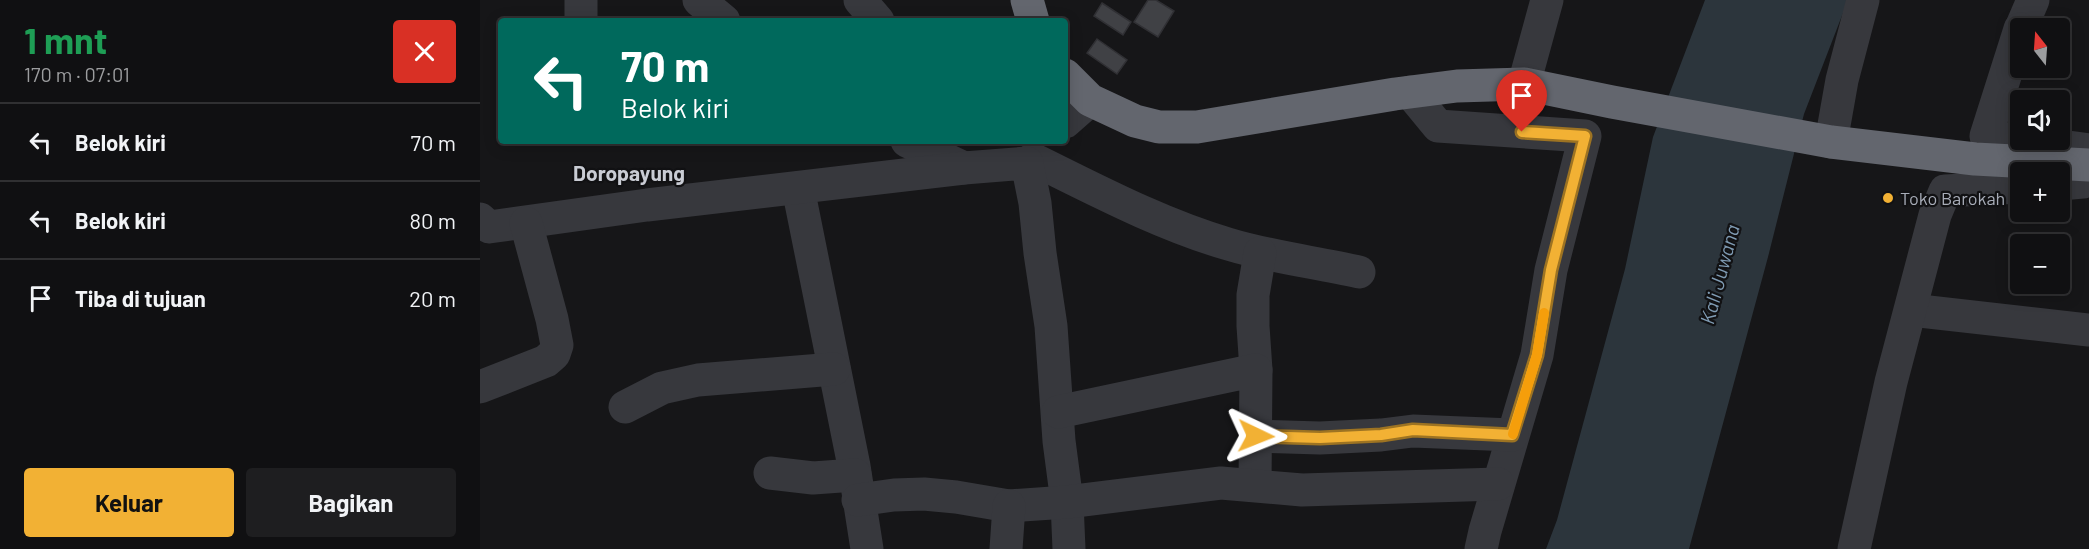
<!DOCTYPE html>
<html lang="id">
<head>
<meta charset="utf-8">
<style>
	body { margin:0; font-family:Barlow,sans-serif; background:#1e1e20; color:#f1f3f6; height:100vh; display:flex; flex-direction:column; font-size:22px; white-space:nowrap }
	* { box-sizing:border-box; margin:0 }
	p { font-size:20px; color:#9c9d9f }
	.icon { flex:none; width:33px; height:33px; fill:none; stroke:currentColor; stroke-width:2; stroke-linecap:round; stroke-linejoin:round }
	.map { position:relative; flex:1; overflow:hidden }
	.panel { display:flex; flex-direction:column; background:#101012; width:480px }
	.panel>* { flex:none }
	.hud { position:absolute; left:18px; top:18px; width:570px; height:126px; border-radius:6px; box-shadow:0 3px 15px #0003,0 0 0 2px #303032; background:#00695c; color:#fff; overflow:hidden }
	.needle { width:39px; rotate:343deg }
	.controls { position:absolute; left:1530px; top:18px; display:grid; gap:12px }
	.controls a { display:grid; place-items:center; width:60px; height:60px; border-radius:6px; background:#101012; box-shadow:0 3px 15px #0003,0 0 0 2px #303032; font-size:30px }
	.pin { position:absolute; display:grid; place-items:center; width:51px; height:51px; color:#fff; margin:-62px -26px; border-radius:50% 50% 50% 0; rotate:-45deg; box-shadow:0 0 6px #0007 }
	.pin .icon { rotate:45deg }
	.me { position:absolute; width:66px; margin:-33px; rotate:92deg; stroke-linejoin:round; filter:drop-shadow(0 0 4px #0008) }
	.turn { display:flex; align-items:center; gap:21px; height:126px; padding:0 24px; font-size:27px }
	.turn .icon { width:78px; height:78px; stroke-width:2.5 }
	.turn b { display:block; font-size:42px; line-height:51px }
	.round { display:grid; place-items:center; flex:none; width:63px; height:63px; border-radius:6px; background:#1e1e20 }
	.summary { display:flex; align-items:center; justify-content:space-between; height:102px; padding:0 24px }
	h1 { font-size:36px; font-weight:700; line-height:45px; color:#1e9e55 }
	.button { display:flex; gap:12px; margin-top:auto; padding:12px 24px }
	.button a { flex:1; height:69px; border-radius:6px; background:#f2b134; color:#111; font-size:24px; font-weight:700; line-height:69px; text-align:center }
	.button a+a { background:#1e1e20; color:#f1f3f6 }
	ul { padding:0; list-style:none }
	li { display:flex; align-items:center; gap:18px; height:78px; padding:0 24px; border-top:2px solid #303032 }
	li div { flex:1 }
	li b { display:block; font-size:22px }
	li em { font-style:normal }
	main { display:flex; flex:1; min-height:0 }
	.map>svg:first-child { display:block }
	.water { fill:#2c353c }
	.building { fill:#404145; stroke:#303034; stroke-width:1.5 }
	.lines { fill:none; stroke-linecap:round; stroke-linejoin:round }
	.minor { stroke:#37383d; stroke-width:33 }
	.highway { stroke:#63666e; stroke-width:33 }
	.route-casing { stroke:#9d7322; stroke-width:15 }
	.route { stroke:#f2b134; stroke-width:10 }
	.slow { stroke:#f59e0b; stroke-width:10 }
	.poi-dot { fill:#f2b134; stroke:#111113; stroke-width:2 }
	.labels { text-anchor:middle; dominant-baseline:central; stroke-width:4.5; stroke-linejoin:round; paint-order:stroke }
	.poi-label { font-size:18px; fill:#a8adb8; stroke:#111113; text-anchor:start }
	.water-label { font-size:20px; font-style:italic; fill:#7f9bb3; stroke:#111113 }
	.quarter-label { font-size:21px; font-weight:bold; fill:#c9ccd4; stroke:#111113 }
</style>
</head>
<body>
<main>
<section class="panel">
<div class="summary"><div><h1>1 mnt</h1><p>170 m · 07:01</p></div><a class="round" style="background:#d93025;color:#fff"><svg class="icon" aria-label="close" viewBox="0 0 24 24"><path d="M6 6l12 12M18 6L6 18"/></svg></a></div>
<ul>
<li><svg class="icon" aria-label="left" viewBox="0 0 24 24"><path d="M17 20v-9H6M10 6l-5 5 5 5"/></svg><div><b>Belok kiri</b></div><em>70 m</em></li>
<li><svg class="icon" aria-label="left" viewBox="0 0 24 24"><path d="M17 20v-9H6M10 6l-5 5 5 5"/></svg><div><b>Belok kiri</b></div><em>80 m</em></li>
<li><svg class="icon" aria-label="arrive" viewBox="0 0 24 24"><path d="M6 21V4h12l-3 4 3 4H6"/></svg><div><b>Tiba di tujuan</b></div><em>20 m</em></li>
</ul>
<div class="button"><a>Keluar</a><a>Bagikan</a></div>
</section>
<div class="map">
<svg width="1609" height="549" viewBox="0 0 1609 549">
	<rect width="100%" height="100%" fill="#161618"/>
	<path class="water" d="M1225,0H1368L1324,114L1288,257L1209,549H1066L1077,520L1145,269L1173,137Z"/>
	<g class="building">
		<path d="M668,0H676L694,11L678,37L654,22Z"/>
		<path d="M622,3L651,22L643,35L614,16Z"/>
		<path d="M617,39L647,60L637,74L607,53Z"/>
	</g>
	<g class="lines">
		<g class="minor">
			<path d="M219,0L244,21"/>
			<path d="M380,0L398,21"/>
			<path d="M101,21V0"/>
			<path d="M1541,28L1553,0"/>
			<path d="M1540,29L1506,136L1609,150"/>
			<path d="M1044,84L1067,0"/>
			<path d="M930,92L958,126L1105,136L1071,270L1057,355L1005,531L1001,549"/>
			<path d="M585,122L610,100"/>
			<path d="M427,141L484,168"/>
			<path d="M1351,142L1362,80L1383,0"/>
			<path d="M553,159C616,190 680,224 748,244C790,257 835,262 879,272"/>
			<path d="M1580,184L1603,182L1609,175"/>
			<path d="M318,188L374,466L387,549"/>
			<path d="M0,219L9,227L167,205L484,168L547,163L555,203L560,253L571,326L579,441L587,502L589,549"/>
			<path d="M1431,310L1609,330"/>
			<path d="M776,370L773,326V295L780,253"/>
			<path d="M0,387L66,361L74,354L77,345L72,319L46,223"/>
			<path d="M145,407L182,388L218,380L354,369"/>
			<path d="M578,412L776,370L775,485"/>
			<path d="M776,436L840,438L901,435L933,431L1032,435"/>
			<path d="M290,473L333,478L375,475"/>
			<path d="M378,500L414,495L444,494L476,497L529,506L587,502L741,483L822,490L1018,484"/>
			<path d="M526,549L529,506"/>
			<path d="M1374,549L1411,382L1455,215L1465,191L1540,187"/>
		</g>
		<g class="highway">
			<path d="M547,0L553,21"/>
			<path d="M585,75L610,100L655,121L679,127H717L915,94L977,86L1044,84L1132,102L1351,142L1495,159L1609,165"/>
		</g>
	</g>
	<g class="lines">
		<g class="route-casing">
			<path id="route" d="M776,436L840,438L901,435L933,430L1032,435L1057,355L1071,270L1105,136L1042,132"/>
		</g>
		<use href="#route" class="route"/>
		<path class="slow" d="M1033,434L1057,355L1064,313"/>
	</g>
	<circle class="poi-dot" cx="1408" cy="198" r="6"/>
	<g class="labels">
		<g class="poi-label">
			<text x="1420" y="198">Toko Barokah</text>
		</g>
		<g class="water-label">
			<text transform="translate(1239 274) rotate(-75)">Kali Juwana</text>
		</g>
		<g class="quarter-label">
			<text x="149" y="172">Doropayung</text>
		</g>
	</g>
</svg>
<div class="controls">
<a><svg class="needle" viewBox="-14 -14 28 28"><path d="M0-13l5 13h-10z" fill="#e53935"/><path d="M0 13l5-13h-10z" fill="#9c9d9f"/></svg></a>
<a><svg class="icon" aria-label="sound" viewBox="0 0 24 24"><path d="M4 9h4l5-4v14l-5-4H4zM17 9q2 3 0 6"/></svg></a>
<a>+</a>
<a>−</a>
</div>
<div class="pin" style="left:1042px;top:132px;background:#d93025"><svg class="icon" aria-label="arrive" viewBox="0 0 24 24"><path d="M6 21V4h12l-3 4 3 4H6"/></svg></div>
<svg class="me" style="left:776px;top:436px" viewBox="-20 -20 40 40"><path d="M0-17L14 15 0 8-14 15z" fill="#f2b134" stroke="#fff" stroke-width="4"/></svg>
<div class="hud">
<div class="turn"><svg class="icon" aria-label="left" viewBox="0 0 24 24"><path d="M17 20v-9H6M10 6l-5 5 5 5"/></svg><div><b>70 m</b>Belok kiri</div></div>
</div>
</div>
</main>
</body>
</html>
